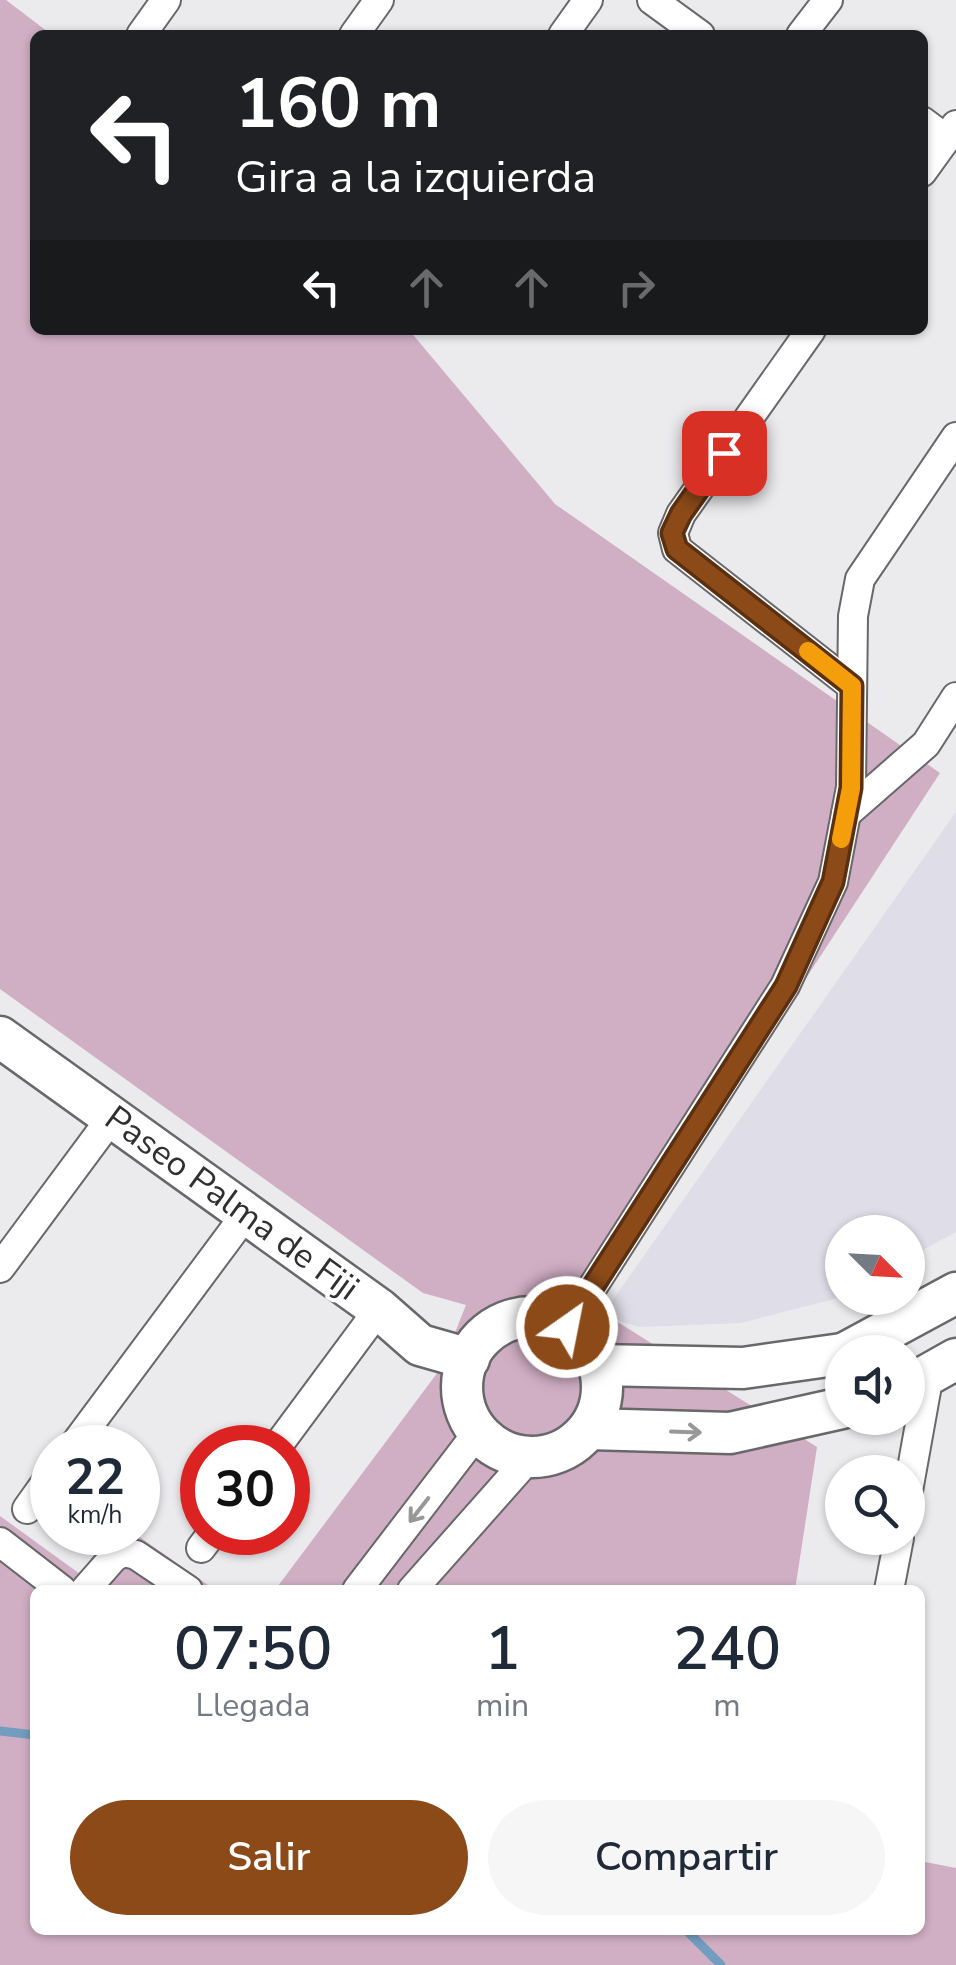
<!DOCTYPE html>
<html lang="es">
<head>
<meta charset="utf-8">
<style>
	body { margin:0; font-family:"Nunito Sans",sans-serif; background:#f6f6f7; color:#1f2937; height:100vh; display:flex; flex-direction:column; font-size:38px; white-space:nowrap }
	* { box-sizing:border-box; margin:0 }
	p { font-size:32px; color:#747a83 }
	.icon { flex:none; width:55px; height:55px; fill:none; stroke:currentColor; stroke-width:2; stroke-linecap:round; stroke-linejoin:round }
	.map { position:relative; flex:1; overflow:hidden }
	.details { position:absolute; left:30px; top:1585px; width:895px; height:350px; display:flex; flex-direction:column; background:#fff; border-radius:15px; box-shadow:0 2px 8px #0004 }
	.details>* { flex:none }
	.guide { position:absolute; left:30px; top:30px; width:898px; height:305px; border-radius:15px; box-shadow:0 2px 8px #0004; background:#202124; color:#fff; overflow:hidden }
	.needle { width:65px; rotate:114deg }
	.buttons { position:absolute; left:825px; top:1215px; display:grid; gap:20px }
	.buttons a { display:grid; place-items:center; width:100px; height:100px; border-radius:50%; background:#fff; box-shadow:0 2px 8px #0004; font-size:50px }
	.speed { position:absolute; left:30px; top:1425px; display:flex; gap:20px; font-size:50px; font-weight:700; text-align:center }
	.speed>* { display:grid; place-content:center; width:130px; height:130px; border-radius:50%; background:#fff; box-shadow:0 2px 8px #0004; line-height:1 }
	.speed small { font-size:25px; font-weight:400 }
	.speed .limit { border:15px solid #d22; background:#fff; color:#111 }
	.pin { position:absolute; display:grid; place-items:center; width:85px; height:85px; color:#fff; margin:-42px; border-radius:20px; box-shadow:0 5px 15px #0006 }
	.me { position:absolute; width:110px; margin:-55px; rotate:33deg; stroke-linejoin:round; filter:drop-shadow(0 0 8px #0008) }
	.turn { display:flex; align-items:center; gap:35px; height:210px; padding:0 40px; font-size:45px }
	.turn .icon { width:130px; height:130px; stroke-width:2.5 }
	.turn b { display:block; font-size:70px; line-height:85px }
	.lanes { display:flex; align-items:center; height:95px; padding:0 40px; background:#0003; justify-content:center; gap:50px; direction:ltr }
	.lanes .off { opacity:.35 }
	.eta { display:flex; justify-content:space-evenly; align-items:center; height:170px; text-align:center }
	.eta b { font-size:60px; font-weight:600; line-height:70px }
	.primary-button { display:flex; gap:20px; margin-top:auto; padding:20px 40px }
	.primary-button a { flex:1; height:115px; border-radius:60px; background:#8c4a18; color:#fff; font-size:40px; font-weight:600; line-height:115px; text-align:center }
	.primary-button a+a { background:#f6f6f7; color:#1f2937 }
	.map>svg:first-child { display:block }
	.built { fill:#dedde8 }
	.green { fill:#d0aec4 }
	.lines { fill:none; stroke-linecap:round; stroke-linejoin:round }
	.stream { stroke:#729dbf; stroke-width:9 }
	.street-casing { stroke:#68686b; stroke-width:32 }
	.secondary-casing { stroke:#68686b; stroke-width:45 }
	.street { stroke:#fff; stroke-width:28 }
	.secondary { stroke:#fff; stroke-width:40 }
	.oneway { stroke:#989898 }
	.route-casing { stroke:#5b3010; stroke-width:25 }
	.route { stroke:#8c4a18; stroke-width:18 }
	.slow { stroke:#f59e0b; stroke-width:18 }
	.labels { text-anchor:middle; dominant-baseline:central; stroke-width:8; stroke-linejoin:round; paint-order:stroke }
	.street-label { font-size:35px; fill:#303031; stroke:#fff }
</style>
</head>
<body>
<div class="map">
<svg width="956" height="1965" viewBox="0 0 956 1965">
	<rect width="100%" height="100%" fill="#ebebee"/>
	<path class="built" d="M956,812V1232L908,1258V1232H842V1297L741,1323L639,1327L622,1322L605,1311Z"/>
	<g class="green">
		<path d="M0,0H6L52,35H35V330H409L555,504L940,773L592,1306L817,1447L795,1590H275L441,1368L466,1305L423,1293L0,989Z"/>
		<path d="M0,1516L80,1574L110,1533H134L215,1590H35V1930H920V1861L956,1868V1965H0Z"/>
	</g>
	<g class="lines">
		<g class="stream">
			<path d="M0,1731L35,1735"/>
			<path d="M686,1930L721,1965"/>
		</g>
		<g class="street-casing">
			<g id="street">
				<path d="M652,0L700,35"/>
				<path d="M141,35L166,0"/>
				<path d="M354,35L379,0"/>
				<path d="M563,35L588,0"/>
				<path d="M801,35L828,0"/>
				<path d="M922,121L946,139"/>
				<path d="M922,172L956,125"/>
				<path d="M811,330L681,514L673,533L677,549L852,686"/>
				<path d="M846,814L926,744L956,697"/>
				<path d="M0,1268L112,1117"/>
				<path d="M567,1327L785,986L833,882L851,787L853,616L860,579L956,437"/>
				<path d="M72,1448L246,1214"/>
				<path d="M276,1448L379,1309"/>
				<path d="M908,1491L929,1374"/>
				<path d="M27,1509L52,1474"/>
				<path d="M0,1542L62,1590"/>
				<path d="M201,1548L213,1532"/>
				<path d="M85,1590L114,1557L124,1552L136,1555L188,1590"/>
				<path d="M357,1590L478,1432"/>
				<path d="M412,1590L529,1458"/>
				<path d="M889,1590L899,1538"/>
			</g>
		</g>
		<g class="secondary-casing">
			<g id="secondary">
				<path d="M0,1037L379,1309L420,1345L469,1359"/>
				<circle cx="532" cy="1387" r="70"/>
				<path d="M847,1352L956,1293"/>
				<path d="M598,1365L743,1368L842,1354"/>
				<path d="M908,1386L956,1359"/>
				<path d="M589,1429L730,1433L842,1408"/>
			</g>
		</g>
		<use href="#street" class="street"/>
		<use href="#secondary" class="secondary"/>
	</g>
	<defs><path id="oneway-shaft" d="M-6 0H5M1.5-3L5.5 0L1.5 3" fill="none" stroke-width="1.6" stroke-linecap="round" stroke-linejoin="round" transform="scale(2.5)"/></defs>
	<g class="oneway">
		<use href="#oneway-shaft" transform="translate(686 1432) rotate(2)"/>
		<use href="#oneway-shaft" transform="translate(419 1510) rotate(128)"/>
	</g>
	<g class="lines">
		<g class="route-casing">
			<path id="route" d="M567,1327L786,986L833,882L851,788L852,686L677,549L672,533L681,514L724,453"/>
		</g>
		<use href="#route" class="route"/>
		<path class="slow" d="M808,651L852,686L851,788L841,839"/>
	</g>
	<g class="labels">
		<g class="street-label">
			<text transform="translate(232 1203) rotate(36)">Paseo Palma de Fiji</text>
		</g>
	</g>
</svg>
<div class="buttons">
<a><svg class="needle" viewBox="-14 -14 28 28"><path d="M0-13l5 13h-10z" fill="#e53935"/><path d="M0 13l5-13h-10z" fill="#747a83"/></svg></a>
<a><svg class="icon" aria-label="sound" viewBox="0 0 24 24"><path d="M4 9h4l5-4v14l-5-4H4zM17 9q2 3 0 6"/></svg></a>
<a><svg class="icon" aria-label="search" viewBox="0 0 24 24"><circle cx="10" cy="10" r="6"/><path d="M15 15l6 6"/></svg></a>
</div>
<div class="speed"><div>22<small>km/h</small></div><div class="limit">30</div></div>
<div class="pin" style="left:724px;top:453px;background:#d93025"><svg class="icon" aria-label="arrive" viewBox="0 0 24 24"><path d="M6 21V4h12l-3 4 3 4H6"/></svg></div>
<svg class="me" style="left:567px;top:1327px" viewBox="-20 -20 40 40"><circle r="17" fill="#8c4a18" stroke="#fff" stroke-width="3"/><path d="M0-11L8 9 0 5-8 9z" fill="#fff"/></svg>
<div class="guide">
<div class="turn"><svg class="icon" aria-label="left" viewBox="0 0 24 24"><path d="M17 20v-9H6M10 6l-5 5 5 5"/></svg><div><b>160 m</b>Gira a la izquierda</div></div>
<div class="lanes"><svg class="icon" aria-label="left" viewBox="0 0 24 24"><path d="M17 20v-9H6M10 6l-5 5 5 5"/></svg><svg class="icon off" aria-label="ahead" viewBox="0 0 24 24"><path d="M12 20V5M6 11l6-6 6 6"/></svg><svg class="icon off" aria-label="ahead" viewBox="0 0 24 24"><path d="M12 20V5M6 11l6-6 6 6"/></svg><svg class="icon off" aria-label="right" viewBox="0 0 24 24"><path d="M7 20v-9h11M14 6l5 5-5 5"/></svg></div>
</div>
<section class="details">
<div class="eta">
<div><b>07:50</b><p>Llegada</p></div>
<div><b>1</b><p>min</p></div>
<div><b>240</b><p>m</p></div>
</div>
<div class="primary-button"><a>Salir</a><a>Compartir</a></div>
</section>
</div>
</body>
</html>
